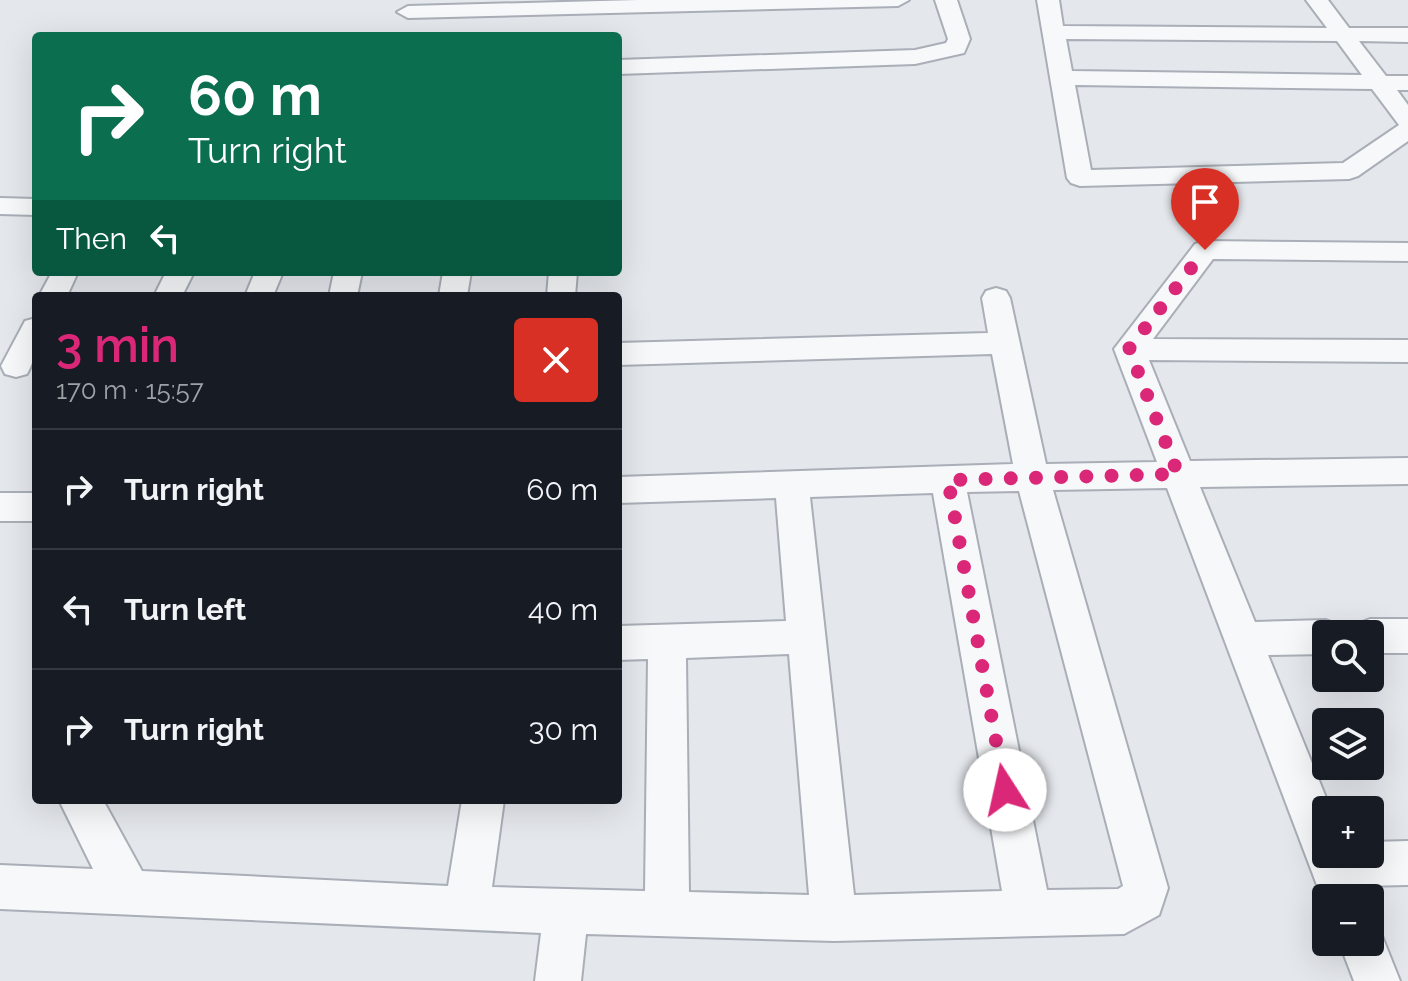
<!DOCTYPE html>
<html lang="en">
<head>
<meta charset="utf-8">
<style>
	body { margin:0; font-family:Raleway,sans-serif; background:#242831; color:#f1f3f6; height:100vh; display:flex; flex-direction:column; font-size:30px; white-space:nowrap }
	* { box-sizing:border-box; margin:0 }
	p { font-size:26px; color:#9ea1a6 }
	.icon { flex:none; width:44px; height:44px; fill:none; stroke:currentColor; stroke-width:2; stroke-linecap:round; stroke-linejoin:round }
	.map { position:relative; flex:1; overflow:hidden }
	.side { position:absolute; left:32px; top:292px; width:590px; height:512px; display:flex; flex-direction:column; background:#171b24; border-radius:8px; box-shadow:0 8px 32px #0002 }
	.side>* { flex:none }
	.top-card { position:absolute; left:32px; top:32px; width:590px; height:244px; border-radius:8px; box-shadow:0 8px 32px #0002; background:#0b6e4f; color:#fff; overflow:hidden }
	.tools { position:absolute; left:1312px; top:620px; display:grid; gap:16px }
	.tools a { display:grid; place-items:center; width:72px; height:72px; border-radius:8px; background:#171b24; box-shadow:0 8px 32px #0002; font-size:40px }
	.pin { position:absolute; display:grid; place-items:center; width:68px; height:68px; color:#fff; margin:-82px -34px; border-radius:50% 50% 50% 0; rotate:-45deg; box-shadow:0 0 8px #0007 }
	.pin .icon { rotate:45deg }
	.me { position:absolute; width:88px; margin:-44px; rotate:350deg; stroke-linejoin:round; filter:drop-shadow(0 0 6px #0008) }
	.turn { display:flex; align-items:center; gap:28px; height:168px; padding:0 24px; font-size:36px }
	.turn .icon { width:104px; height:104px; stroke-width:2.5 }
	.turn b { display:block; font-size:56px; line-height:68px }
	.then { display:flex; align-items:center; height:76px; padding:0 24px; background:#0003; gap:16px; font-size:30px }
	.round { display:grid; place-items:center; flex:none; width:84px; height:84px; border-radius:8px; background:#242831 }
	.overview { display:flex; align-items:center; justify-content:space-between; height:136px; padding:0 24px }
	h1 { font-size:48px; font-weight:600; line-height:60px; color:#db2777 }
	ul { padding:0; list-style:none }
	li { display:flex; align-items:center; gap:24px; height:120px; padding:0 24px; border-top:2px solid #363941 }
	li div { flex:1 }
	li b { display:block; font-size:30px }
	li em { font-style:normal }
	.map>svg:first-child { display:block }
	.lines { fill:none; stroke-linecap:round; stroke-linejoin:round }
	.minor-casing { stroke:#a9aeb7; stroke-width:4 }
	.minor { fill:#f7f8fa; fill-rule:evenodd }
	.route { stroke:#db2777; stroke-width:14; stroke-dasharray:0 25.2 }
</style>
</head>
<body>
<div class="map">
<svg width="1408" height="981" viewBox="0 0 1408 981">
	<rect width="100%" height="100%" fill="#e4e7ec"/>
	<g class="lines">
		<g class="minor-casing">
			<g id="minor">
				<path d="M638,0H909L898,6L408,18L397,12L408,6Z"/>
				<path d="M935,0H957L970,39L964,53L915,64L618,74V60L915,50L946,43L948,39Z"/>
				<path d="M1037,0H1059L1063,26L1327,28L1306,0H1328L1349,28H1408V42L1359,41L1386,76H1408V90H1397L1408,105V141L1358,176L1349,179L1080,186L1071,183L1067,178ZM1066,39L1337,41L1362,75L1072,71ZM1075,85L1372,89L1399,125L1343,163L1091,170Z"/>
				<path d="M0,198L36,199V215L0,214Z"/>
				<path d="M1205,241L1408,243V261L1213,259L1153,339L1408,340V362L1149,360L1190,461L1408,458V484L1200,487L1255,622L1326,620L1339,625L1344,634H1326V654L1268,655L1331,810H1326V854H1370V842L1408,841V885L1361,886L1366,898H1326V909L1167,488L1053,490L1168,888L1159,915L1124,934L834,941L586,934L581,981H535L541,933L0,909V865L93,869L59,800H103L142,871L448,886L462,800H504L492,887L645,891L648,659L618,660V626L786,621L776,498L618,503V477L1013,464L992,354L618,365V343L988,333L982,298L986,291L996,288L1006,291L1010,298L1046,464L1157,462L1114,349L1195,244ZM1019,491L1123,886L1118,889L1047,890L967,492ZM933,493L1002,891L854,895L810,497ZM789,654L809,895L689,892L686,658Z"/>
				<path d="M52,272H78L67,296H39Z"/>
				<path d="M166,272H194L182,296H154Z"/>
				<path d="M255,272H283L273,296H245Z"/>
				<path d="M334,272H362L357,296H329Z"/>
				<path d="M443,272H471L467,296H439Z"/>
				<path d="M549,272H577L575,296H547Z"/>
				<path d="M36,318C36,339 38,355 27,374L16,377L5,374L1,366L25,321Z"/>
				<rect x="0" y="493" width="36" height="28"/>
				<path d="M1370,619H1408V653H1370V634H1352L1357,624Z"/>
				<path d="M1370,922L1378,926L1400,981H1354L1339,942H1370Z"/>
			</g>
		</g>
		<use href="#minor" class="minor"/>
	</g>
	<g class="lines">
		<path class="route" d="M1005,790L948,480L1178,474L1129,349L1205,250"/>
	</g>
</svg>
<div class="tools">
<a><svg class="icon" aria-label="search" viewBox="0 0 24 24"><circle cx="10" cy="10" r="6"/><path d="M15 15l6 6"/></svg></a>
<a><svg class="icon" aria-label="layers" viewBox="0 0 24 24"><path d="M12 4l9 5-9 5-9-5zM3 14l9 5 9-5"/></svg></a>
<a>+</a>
<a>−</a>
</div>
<div class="pin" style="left:1205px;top:250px;background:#d93025"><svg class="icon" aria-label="arrive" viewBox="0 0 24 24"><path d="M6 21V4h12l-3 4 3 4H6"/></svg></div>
<svg class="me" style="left:1005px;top:790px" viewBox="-20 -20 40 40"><circle r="19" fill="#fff"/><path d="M0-13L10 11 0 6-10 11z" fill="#db2777"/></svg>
<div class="top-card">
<div class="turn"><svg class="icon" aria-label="right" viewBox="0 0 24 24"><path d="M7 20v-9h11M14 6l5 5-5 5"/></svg><div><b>60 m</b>Turn right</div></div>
<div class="then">Then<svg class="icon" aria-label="left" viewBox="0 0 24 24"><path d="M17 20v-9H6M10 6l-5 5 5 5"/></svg></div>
</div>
<section class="side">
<div class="overview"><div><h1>3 min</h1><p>170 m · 15:57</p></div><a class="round" style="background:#d93025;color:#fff"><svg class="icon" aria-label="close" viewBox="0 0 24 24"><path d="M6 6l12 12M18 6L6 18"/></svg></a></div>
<ul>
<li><svg class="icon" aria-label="right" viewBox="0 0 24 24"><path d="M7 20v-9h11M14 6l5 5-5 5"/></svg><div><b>Turn right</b></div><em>60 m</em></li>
<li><svg class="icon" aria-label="left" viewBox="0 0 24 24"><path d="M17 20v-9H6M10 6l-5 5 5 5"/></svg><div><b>Turn left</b></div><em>40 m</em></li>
<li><svg class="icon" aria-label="right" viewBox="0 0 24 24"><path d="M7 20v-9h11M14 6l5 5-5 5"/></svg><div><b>Turn right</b></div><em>30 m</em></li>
</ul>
</section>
</div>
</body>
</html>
